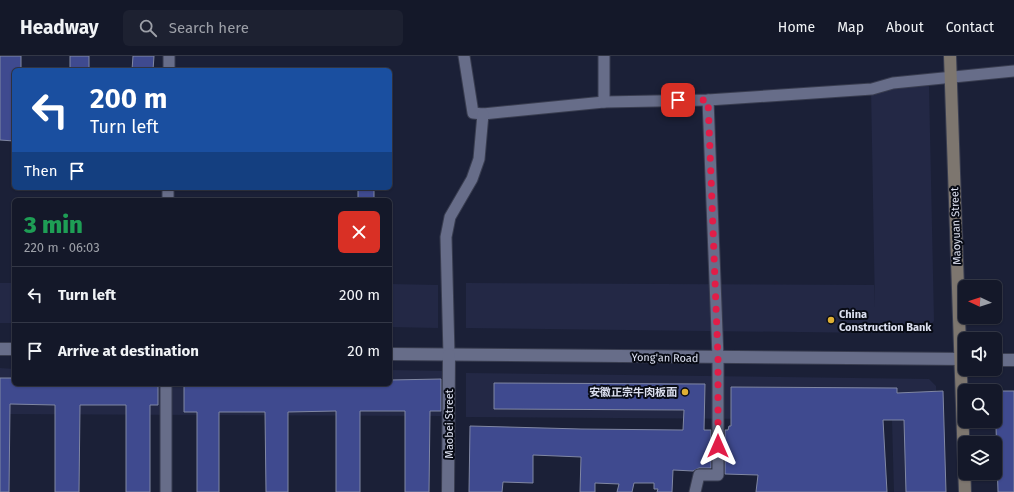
<!DOCTYPE html>
<html lang="en">
<head>
<meta charset="utf-8">
<style>
	body { margin:0; font-family:"Fira Sans","Noto Sans SC",sans-serif; background:#1d2131; color:#f1f3f6; height:100vh; display:flex; flex-direction:column; font-size:15px; white-space:nowrap }
	* { box-sizing:border-box; margin:0 }
	p { font-size:13px; color:#9da0a8 }
	.icon { flex:none; width:22px; height:22px; fill:none; stroke:currentColor; stroke-width:2; stroke-linecap:round; stroke-linejoin:round }
	.map { position:relative; flex:1; overflow:hidden }
	.side { position:absolute; left:12px; top:142px; width:380px; height:188px; display:flex; flex-direction:column; background:#141829; border-radius:6px; box-shadow:0 1px 3px #0004,0 0 0 1px #333746 }
	.side>* { flex:none }
	.guide { position:absolute; left:12px; top:12px; width:380px; height:122px; border-radius:6px; box-shadow:0 1px 3px #0004,0 0 0 1px #333746; background:#1a4fa0; color:#fff; overflow:hidden }
	.needle { width:26px; rotate:274deg }
	.tools { position:absolute; left:958px; top:224px; display:grid; gap:8px }
	.tools a { display:grid; place-items:center; width:44px; height:44px; border-radius:6px; background:#141829; box-shadow:0 1px 3px #0004,0 0 0 1px #333746; font-size:20px }
	.pin { position:absolute; display:grid; place-items:center; width:34px; height:34px; color:#fff; margin:-17px; border-radius:8px; box-shadow:0 2px 6px #0006 }
	.me { position:absolute; width:44px; margin:-22px; rotate:0deg; stroke-linejoin:round; filter:drop-shadow(0 0 3px #0008) }
	.turn { display:flex; align-items:center; gap:14px; height:84px; padding:0 12px; font-size:18px }
	.turn .icon { width:52px; height:52px; stroke-width:2.5 }
	.turn b { display:block; font-size:28px; line-height:34px }
	.then { display:flex; align-items:center; height:38px; padding:0 12px; background:#0003; gap:8px; font-size:15px }
	.round { display:grid; place-items:center; flex:none; width:42px; height:42px; border-radius:6px; background:#1d2131 }
	.headline { display:flex; align-items:center; justify-content:space-between; height:68px; padding:0 12px }
	h1 { font-size:24px; font-weight:800; line-height:30px; color:#1e9e55 }
	ul { padding:0; list-style:none }
	li { display:flex; align-items:center; gap:12px; height:56px; padding:0 12px; border-top:1px solid #333746 }
	li div { flex:1 }
	li b { display:block; font-size:15px }
	li em { font-style:normal }
	header { display:flex; align-items:center; gap:24px; box-sizing:border-box; height:56px; padding:0 20px; background:#141829; border-bottom:1px solid #333746 }
	header strong { font-size:19px }
	nav { display:flex; gap:22px; margin-inline-start:auto; font-size:14px }
	.search { width:280px; height:36px; background:#1d2131; display:flex; align-items:center; gap:10px; box-sizing:border-box; padding:0 14px; border-radius:6px; color:#9da0a8; font-size:15px }
	.map>svg:first-child { display:block }
	.built { fill:#232845 }
	.building { fill:#3f4a8f; stroke:#8087a3 }
	.lines { fill:none; stroke-linecap:round; stroke-linejoin:round }
	.minor-casing { stroke:#393d50; stroke-width:13 }
	.tertiary-casing { stroke:#393d50; stroke-width:14 }
	.secondary-casing { stroke:#393d50; stroke-width:14 }
	.minor { stroke:#676d89; stroke-width:11 }
	.tertiary { stroke:#676d89; stroke-width:12 }
	.secondary { stroke:#7d766f; stroke-width:12 }
	.route { stroke:#e11d48; stroke-width:7; stroke-dasharray:0 12.6 }
	.poi-dot { fill:#dfb034; stroke:#080b15; stroke-width:1.5 }
	.labels { text-anchor:middle; dominant-baseline:central; stroke-width:4; stroke-linejoin:round; paint-order:stroke }
	.street-label { font-size:11px; fill:#dce0f0; stroke:#080b15 }
	.poi-label { font-size:11px; font-weight:bold; fill:#dce0f0; stroke:#080b15; text-anchor:start }
</style>
</head>
<body>
<header>
<strong>Headway</strong>
<div class="search"><svg class="icon" aria-label="search" viewBox="0 0 24 24"><circle cx="10" cy="10" r="6"/><path d="M15 15l6 6"/></svg>Search here</div>
<nav><a>Home</a><a>Map</a><a>About</a><a>Contact</a></nav>
</header>
<div class="map">
<svg width="1014" height="436" viewBox="0 0 1014 436">
	<rect width="100%" height="100%" fill="#1b2037"/>
	<g class="built">
		<path d="M929,30L934,265L923,276L876,277L466,272V227L874,229L875,252L871,31Z"/>
		<rect x="0" y="227" width="14" height="40"/>
		<path d="M390,228L438,229V272L390,271Z"/>
		<path d="M0,312L14,313V328H390V314L445,315V360L0,358Z"/>
		<path d="M466,317L929,323L936,330L940,436H894L892,364L466,361Z"/>
	</g>
	<g class="building">
		<path d="M0,0H21V14H14V85L0,84Z"/>
		<rect x="70" y="0" width="19" height="14"/>
		<path d="M133,0H154L153,14H132Z"/>
		<rect x="358" y="132" width="16" height="11"/>
		<path d="M0,322H14V328H158V349H150V436H126V349H80L79,436H55V349L10,348L9,436H0Z"/>
		<path d="M441,323V355H430L429,436H405V355H360V436H336V355L288,356V436H266L265,356H219V436H197V356H184V328H390V324Z"/>
		<path d="M494,327L705,328L704,374H711V412H699L693,415L673,414L672,436H657L658,433H654V427H634L632,436H617L619,428L595,427V436H580L581,401L533,399V427L503,426L502,436H469L470,370L581,373L683,374L684,354L494,353Z"/>
		<path d="M731,331L897,332V337L943,335L946,436H906L904,364H883L887,436H756L758,419L725,418V374H728L729,370H731Z"/>
		<path d="M998,335H1014V436H998L995,338Z"/>
	</g>
	<g class="lines">
		<g class="minor-casing">
			<g id="minor">
				<path d="M464,0L473,57L483,58L604,46L708,44L872,33L893,27L1014,15"/>
				<path d="M604,0V46"/>
				<path d="M169,14V0"/>
				<path d="M168,144V132"/>
				<path d="M449,299L446,181L450,161L472,123L479,103L483,58"/>
				<path d="M166,436V328"/>
				<path d="M695,436L699,419H718V302L708,44"/>
			</g>
		</g>
		<g class="tertiary-casing">
			<g id="tertiary">
				<path d="M0,293H14"/>
				<path d="M390,298L965,303"/>
				<path d="M995,304H1014"/>
				<path d="M448,436L449,299"/>
			</g>
		</g>
		<g class="secondary-casing">
			<path id="secondary" d="M950,0L965,436"/>
		</g>
		<use href="#minor" class="minor"/>
		<use href="#tertiary" class="tertiary"/>
		<use href="#secondary" class="secondary"/>
	</g>
	<g class="lines">
		<path class="route" d="M678,44H708L718,302V390"/>
	</g>
	<g class="poi-dot">
		<circle cx="831" cy="264" r="4"/>
		<circle cx="685" cy="336" r="4"/>
	</g>
	<g class="labels">
		<g class="street-label">
			<text transform="translate(956 170) rotate(-92)">Maoyuan Street</text>
			<text transform="translate(665 302) rotate(1)">Yong'an Road</text>
			<text transform="translate(449 368) rotate(-90)">Maobei Street</text>
		</g>
		<g class="poi-label">
			<text x="839" y="258">China<tspan x="839" dy="13">Construction Bank</tspan></text>
			<text x="677" y="336" text-anchor="end">安徽正宗牛肉板面</text>
		</g>
	</g>
</svg>
<div class="tools">
<a><svg class="needle" viewBox="-14 -14 28 28"><path d="M0-13l5 13h-10z" fill="#e53935"/><path d="M0 13l5-13h-10z" fill="#9da0a8"/></svg></a>
<a><svg class="icon" aria-label="sound" viewBox="0 0 24 24"><path d="M4 9h4l5-4v14l-5-4H4zM17 9q2 3 0 6"/></svg></a>
<a><svg class="icon" aria-label="search" viewBox="0 0 24 24"><circle cx="10" cy="10" r="6"/><path d="M15 15l6 6"/></svg></a>
<a><svg class="icon" aria-label="layers" viewBox="0 0 24 24"><path d="M12 4l9 5-9 5-9-5zM3 14l9 5 9-5"/></svg></a>
</div>
<div class="pin" style="left:678px;top:44px;background:#d93025"><svg class="icon" aria-label="arrive" viewBox="0 0 24 24"><path d="M6 21V4h12l-3 4 3 4H6"/></svg></div>
<svg class="me" style="left:718px;top:390px" viewBox="-20 -20 40 40"><path d="M0-17L14 15 0 8-14 15z" fill="#e11d48" stroke="#fff" stroke-width="4"/></svg>
<div class="guide">
<div class="turn"><svg class="icon" aria-label="left" viewBox="0 0 24 24"><path d="M17 20v-9H6M10 6l-5 5 5 5"/></svg><div><b>200 m</b>Turn left</div></div>
<div class="then">Then<svg class="icon" aria-label="arrive" viewBox="0 0 24 24"><path d="M6 21V4h12l-3 4 3 4H6"/></svg></div>
</div>
<section class="side">
<div class="headline"><div><h1>3 min</h1><p>220 m · 06:03</p></div><a class="round" style="background:#d93025;color:#fff"><svg class="icon" aria-label="close" viewBox="0 0 24 24"><path d="M6 6l12 12M18 6L6 18"/></svg></a></div>
<ul>
<li><svg class="icon" aria-label="left" viewBox="0 0 24 24"><path d="M17 20v-9H6M10 6l-5 5 5 5"/></svg><div><b>Turn left</b></div><em>200 m</em></li>
<li><svg class="icon" aria-label="arrive" viewBox="0 0 24 24"><path d="M6 21V4h12l-3 4 3 4H6"/></svg><div><b>Arrive at destination</b></div><em>20 m</em></li>
</ul>
</section>
</div>
</body>
</html>
